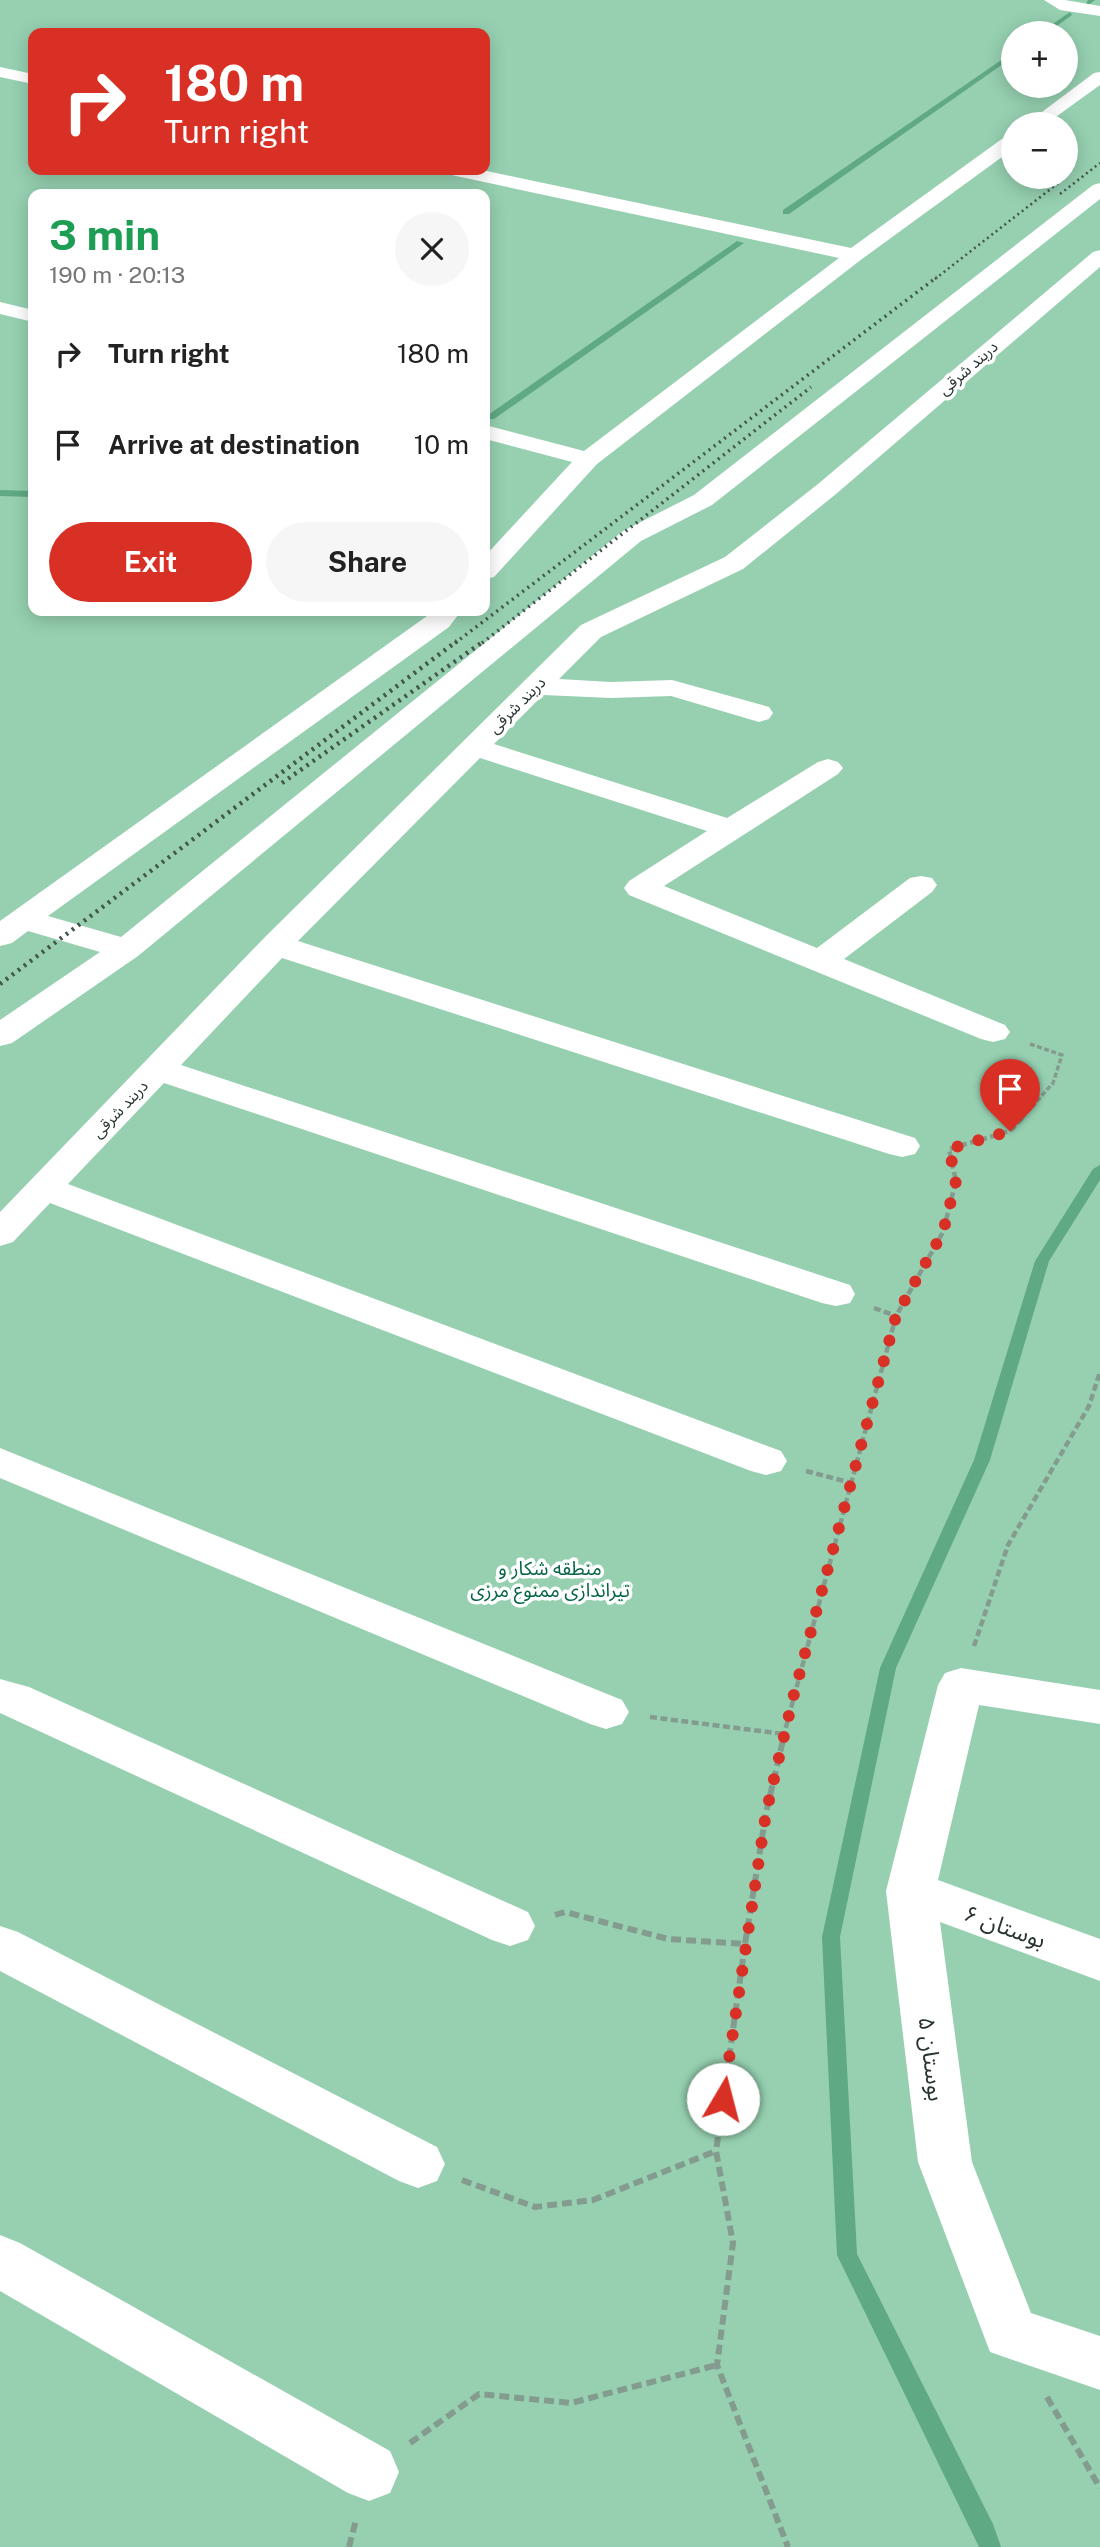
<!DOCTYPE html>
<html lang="en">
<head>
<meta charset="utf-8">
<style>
	body { margin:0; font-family:"Public Sans","Noto Sans Arabic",sans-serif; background:#f6f6f6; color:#222; height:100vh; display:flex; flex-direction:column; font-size:26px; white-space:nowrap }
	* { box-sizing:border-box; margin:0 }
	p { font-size:23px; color:#767676 }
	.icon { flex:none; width:38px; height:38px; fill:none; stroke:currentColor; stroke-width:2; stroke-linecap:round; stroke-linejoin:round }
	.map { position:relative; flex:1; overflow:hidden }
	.panel { position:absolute; left:28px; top:189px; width:462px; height:427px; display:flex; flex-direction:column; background:#fff; border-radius:14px; box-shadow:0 4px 18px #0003 }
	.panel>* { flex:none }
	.banner { position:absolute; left:28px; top:28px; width:462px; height:147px; border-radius:14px; box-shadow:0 4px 18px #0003; background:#d93025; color:#fff; overflow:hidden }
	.tools { position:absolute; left:1001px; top:21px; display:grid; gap:14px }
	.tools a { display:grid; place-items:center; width:77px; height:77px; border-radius:50%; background:#fff; box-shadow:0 4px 18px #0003; font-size:35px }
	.pin { position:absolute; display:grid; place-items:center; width:60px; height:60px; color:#fff; margin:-72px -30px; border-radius:50% 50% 50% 0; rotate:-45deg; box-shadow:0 0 7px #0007 }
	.pin .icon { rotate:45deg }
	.me { position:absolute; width:77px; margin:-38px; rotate:8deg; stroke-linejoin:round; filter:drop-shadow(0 0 5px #0008) }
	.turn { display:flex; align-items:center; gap:24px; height:147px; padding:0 21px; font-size:32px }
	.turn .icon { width:91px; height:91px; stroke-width:2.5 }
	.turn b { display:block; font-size:49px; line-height:60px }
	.round { display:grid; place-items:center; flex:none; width:74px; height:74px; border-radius:37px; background:#f6f6f6 }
	.headline { display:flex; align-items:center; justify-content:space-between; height:119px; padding:0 21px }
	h1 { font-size:42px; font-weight:700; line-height:52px; color:#1e9e55 }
	.action { display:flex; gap:14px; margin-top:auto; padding:14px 21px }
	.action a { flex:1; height:80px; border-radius:42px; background:#d93025; color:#fff; font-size:28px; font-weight:700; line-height:80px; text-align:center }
	.action a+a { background:#f6f6f6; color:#222 }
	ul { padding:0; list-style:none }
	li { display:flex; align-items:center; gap:21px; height:91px; padding:0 21px }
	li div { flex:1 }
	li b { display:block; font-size:26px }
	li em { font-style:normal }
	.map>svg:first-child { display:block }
	.green { fill:#96d0b1; fill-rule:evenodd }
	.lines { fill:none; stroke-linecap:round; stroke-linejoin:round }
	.stream { fill:#60a985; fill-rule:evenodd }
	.path-far2 { stroke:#849c8f; stroke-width:3.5; stroke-dasharray:5 2.5; stroke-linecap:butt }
	.path-far1 { stroke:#849c8f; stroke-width:4.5; stroke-dasharray:7 3.5; stroke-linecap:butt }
	.path { stroke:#849c8f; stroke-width:6; stroke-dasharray:10 5; stroke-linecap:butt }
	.minor { fill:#fff; fill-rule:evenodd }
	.rail-far2 { stroke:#44554c; stroke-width:2.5; stroke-dasharray:2 3.5; stroke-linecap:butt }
	.rail-far1 { stroke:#44554c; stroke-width:3.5; stroke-dasharray:2 4.5; stroke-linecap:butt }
	.rail { stroke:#44554c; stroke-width:4.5; stroke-dasharray:2.5 5; stroke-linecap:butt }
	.route { stroke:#d93025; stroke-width:12; stroke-dasharray:0 21.6 }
	.labels { text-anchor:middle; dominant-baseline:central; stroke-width:7; stroke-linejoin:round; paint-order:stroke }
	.far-street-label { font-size:16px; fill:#28352e; stroke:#fff }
	.park-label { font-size:19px; fill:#046442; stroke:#fff }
	.near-street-label { font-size:23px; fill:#28352e; stroke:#fff }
</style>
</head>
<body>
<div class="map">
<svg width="1100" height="2547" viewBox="0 0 1100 2547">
	<rect width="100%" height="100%" fill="#d0f2df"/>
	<path class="green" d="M0,0H1100V2547H0ZM33,33H485V170H33ZM1013,33H1066V86H1013ZM1013,124H1066V177H1013ZM33,194H485V611H33Z"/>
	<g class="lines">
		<g class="stream">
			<path d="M1088,0H1095L1090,4H1086Z"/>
			<path d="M1070,12L1072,15L1047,33H1040Z"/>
			<path d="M1013,52V57L789,214H783V210Z"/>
			<path d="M737,241L744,243L494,419H488V415Z"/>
			<path d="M0,490L33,491V497L0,496Z"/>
			<path d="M1100,1165V1180L1049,1261L990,1460L896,1668L840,1937L857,2254L993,2524L1001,2547H979L837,2255L822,1937L880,1668L974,1460L1035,1261L1093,1169Z"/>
		</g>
		<path class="path-far2" d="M1022,1118L1053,1083L1062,1055L1030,1044"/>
		<g class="path-far1">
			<path d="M874,1308L896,1316"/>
			<path d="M806,1471L852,1483"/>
			<path d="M974,1646L1008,1545L1089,1406L1100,1372"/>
			<path d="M650,1717L784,1734"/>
			<path d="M783,1738L896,1316L943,1232L956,1181L949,1149L1010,1131L1024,1116"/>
		</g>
		<g class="path">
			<path d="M555,1915L565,1912L668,1939L745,1944L766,1813L784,1736"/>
			<path d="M745,1944L716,2151L733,2243L717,2365L788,2547"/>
			<path d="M462,2180L535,2207L593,2200L716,2151"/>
			<path d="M1047,2397L1100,2488"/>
			<path d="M410,2443L479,2394L571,2403L717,2365"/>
			<path d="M349,2547L356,2520"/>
		</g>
		<g class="minor">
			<path d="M1044,0H1065L1100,6V16L1060,10Z"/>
			<path d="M0,67L33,74V84L0,77Z"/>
			<path d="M1100,72V85L1046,124H1026L1094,73Z"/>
			<path d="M1013,135V149L862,259L597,464L494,577L485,579V556L572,462L485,439V425L584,451L839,258L456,176L449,174L447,170H482L851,248L1006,136Z"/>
			<path d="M1100,183V199L712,505L641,541L138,956L12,1043L0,1046V1020L100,952L28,931L12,943L0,946V921L434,611H461L449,627L48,916L121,937L623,531L694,495L1093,185Z"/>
			<path d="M1100,250V267L836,494L743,569L601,637L559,679L611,682L672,680L769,707L773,713L769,719L759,722L671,696L611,698L543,695L494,744L727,818L818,762L828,759L838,762L843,768L838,774L664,886L817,948L910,878L921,876L932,878L937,885L932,892L844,959L1005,1025L1010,1032L1005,1039L993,1042L981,1039L629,895L624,888L629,881L707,831L480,758L298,941L915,1138L920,1146L915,1154L902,1157L889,1154L282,958L181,1065L850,1285L855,1294L850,1303L836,1306L822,1303L164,1083L68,1184L781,1451L787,1461L781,1471L766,1475L751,1471L50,1203L13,1242L0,1246V1212L264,938L581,625L725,557L818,484L1093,252Z"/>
			<path d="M0,302L33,310V322L0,314Z"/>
			<path d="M0,1448L622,1700L629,1712L622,1724L606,1729L590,1724L0,1478Z"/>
			<path d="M961,1668L1100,1690V1724L979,1705L938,1880L1100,1939V1981L940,1922L972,2162L1031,2313L1100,2336V2390L990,2352L918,2162L886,1891L938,1685L945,1673Z"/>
			<path d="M0,1679L29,1687L528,1912L535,1926L528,1940L510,1946L492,1940L0,1713Z"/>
			<path d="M0,1926L18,1932L437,2147L445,2164L437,2181L418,2188L399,2181L0,1971Z"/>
			<path d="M0,2235L20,2243L390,2451L399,2472L390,2493L369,2501L348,2493L0,2291Z"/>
		</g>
		<g class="rail-far2">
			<path d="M1060,194L1100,163"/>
			<path d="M935,279L1066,177"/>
		</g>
		<g class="rail-far1">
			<path d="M455,643L937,277"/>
			<path d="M482,643L811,387"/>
		</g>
		<g class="rail">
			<path d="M282,783L484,641"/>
			<path d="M0,984L457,641"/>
		</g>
	</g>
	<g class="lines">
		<path class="route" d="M723,2099L766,1813L793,1698L896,1316L943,1232L956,1181L949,1149L1010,1131"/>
	</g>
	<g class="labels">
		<g class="far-street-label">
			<text transform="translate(968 368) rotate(-41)">دربند شرقی</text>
			<text transform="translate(517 705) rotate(-45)">دربند شرقی</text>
			<text transform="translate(120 1109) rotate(-46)">دربند شرقی</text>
		</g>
		<g class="park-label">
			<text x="550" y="1568">منطقه شکار و<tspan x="550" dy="22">تیراندازی ممنوع مرزی</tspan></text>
		</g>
		<g class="near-street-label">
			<text transform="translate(1005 1926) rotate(20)">بوستان ۶</text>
			<text transform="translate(932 2059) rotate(83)">بوستان ۵</text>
		</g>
	</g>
</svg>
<div class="tools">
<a>+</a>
<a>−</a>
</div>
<div class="pin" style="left:1010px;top:1131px;background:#d93025"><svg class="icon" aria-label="arrive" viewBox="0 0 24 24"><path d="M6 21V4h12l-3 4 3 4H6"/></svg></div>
<svg class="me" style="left:723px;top:2099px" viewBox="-20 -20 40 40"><circle r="19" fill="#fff"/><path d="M0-13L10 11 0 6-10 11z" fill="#d93025"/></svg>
<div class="banner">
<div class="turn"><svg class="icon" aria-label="right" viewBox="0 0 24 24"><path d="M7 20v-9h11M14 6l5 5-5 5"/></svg><div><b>180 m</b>Turn right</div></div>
</div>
<section class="panel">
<div class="headline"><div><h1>3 min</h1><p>190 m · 20:13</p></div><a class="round"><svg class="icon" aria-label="close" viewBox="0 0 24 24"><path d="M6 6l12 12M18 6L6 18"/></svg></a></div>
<ul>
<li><svg class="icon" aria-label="right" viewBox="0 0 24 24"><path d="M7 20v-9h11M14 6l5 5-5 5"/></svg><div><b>Turn right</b></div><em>180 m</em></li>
<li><svg class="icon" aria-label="arrive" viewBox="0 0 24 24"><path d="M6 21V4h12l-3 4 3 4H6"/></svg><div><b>Arrive at destination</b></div><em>10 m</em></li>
</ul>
<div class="action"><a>Exit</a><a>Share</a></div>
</section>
</div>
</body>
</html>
